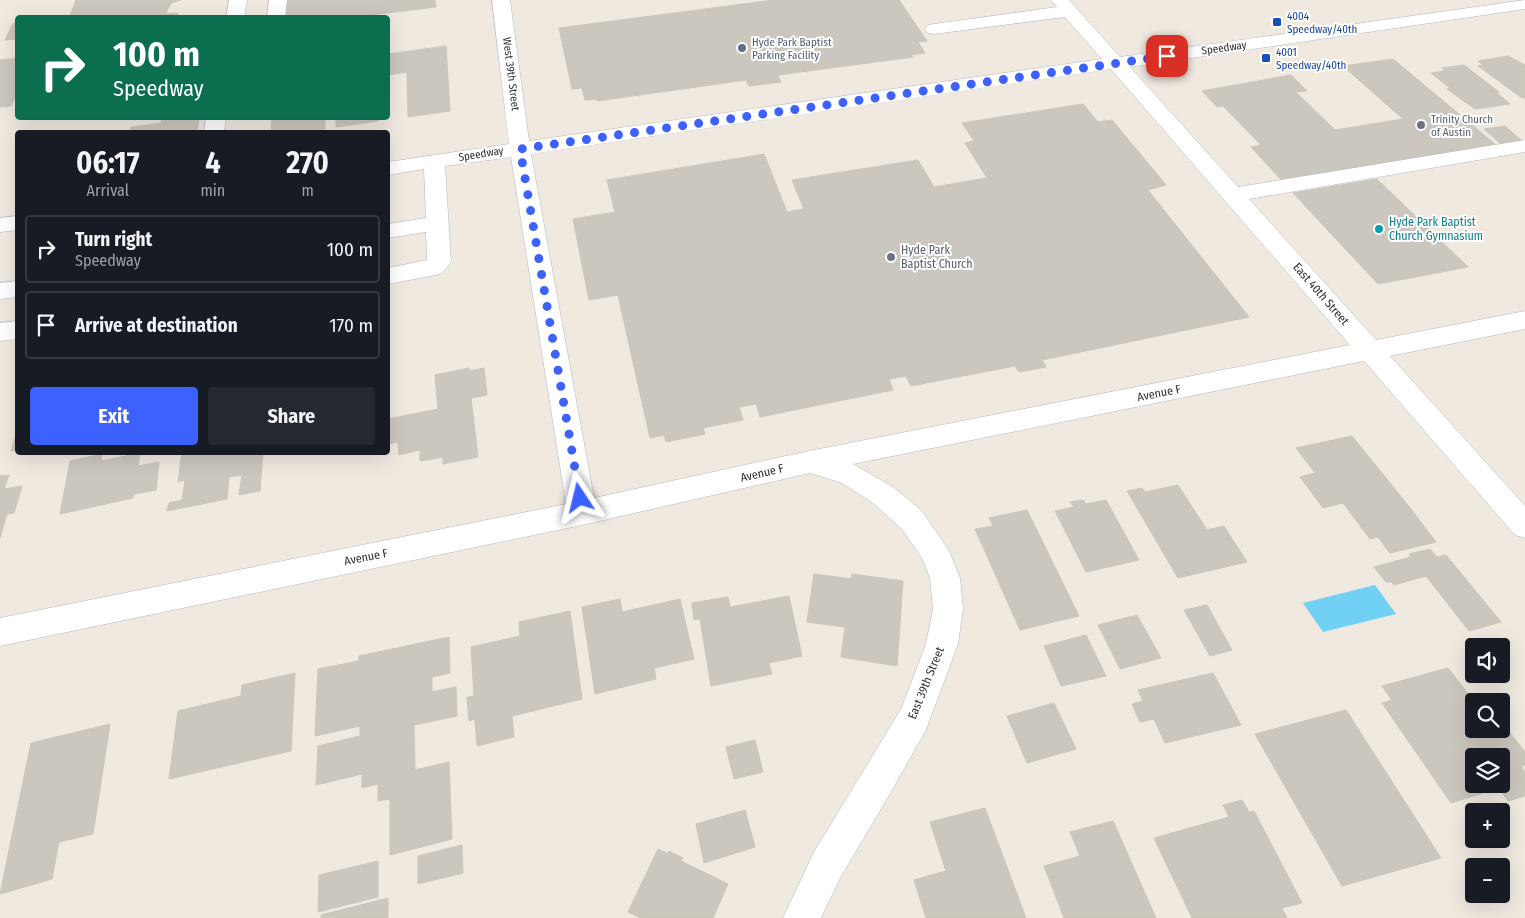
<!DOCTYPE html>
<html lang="en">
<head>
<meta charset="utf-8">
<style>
	body { margin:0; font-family:"Fira Sans Condensed",sans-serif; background:#242831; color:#f1f3f6; height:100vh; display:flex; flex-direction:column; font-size:19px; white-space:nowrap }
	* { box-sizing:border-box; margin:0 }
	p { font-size:16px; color:#9ea1a6 }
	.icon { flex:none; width:28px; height:28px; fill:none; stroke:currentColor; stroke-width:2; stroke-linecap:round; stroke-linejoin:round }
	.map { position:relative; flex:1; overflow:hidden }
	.details { position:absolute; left:15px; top:130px; width:375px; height:325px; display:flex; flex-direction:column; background:#171b24; border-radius:5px; box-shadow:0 5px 20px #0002 }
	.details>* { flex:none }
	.banner { position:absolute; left:15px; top:15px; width:375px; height:105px; border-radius:5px; box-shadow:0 5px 20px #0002; background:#0b6e4f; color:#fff; overflow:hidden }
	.tools { position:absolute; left:1465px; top:638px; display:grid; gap:10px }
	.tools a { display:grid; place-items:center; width:45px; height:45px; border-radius:5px; background:#171b24; box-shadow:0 5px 20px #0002; font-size:25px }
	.pin { position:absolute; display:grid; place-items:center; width:42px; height:42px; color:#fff; margin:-21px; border-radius:10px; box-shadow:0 2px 8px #0006 }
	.me { position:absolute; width:55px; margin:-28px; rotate:350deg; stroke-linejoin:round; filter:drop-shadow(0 0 4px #0008) }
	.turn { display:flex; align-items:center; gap:18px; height:105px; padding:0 15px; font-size:22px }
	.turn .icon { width:65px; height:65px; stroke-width:2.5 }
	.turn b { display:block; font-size:35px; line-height:42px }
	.eta { display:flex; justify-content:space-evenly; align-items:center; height:85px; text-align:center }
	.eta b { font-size:30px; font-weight:700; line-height:35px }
	.cta { display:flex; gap:10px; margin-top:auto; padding:10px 15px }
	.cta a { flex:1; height:58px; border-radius:5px; background:#3d61ff; color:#fff; font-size:20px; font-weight:700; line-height:58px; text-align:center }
	.cta a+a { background:#242831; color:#f1f3f6 }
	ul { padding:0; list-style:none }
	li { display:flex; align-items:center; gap:15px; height:68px; margin:0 10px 8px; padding:0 5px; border:2px solid #363941; border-radius:5px }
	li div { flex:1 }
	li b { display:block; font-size:19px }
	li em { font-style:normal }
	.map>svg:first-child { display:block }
	.water { fill:#70d1f4 }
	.building { fill:#cbc7be; stroke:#cbc5b9; fill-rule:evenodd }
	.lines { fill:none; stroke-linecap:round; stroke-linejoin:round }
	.minor-casing { stroke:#b4b6c1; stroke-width:1 }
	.minor { fill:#fff; fill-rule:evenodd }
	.route { stroke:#3d61ff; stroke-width:9; stroke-dasharray:0 16.2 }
	.transit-dot { fill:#1a4fb4; stroke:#fff; stroke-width:2 }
	.service-dot { fill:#5c6f8a; stroke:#fff; stroke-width:2 }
	.worship-dot { fill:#6b7280; stroke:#fff; stroke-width:2 }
	.culture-dot { fill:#0f9aa8; stroke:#fff; stroke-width:2 }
	.labels { text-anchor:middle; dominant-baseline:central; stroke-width:4; stroke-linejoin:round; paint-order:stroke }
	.far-transit-label { font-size:11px; fill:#164399; stroke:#fff; text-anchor:start }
	.far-service-label { font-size:11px; fill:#4e5e75; stroke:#fff; text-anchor:start }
	.far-street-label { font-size:11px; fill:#2e2e2e; stroke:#fff }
	.far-worship-label { font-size:11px; fill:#5b616d; stroke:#fff; text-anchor:start }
	.culture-label { font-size:12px; fill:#0d838f; stroke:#fff; text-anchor:start }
	.worship-label { font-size:12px; fill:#5b616d; stroke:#fff; text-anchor:start }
	.street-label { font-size:12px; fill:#2e2e2e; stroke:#fff }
</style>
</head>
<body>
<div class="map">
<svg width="1525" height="918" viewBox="0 0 1525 918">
	<rect width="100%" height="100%" fill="#efe9e0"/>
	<path class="water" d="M1375,585L1396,614L1323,632L1303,603Z"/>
	<g class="building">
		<path d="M76,0H181L171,3L167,10L166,14L178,13L177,18H138V15L117,18H110L111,16L69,18Z"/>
		<path d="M287,0H435L436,7L347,18H284Z"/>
		<path d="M774,0H899L927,41L918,42L925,53L911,55L913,57L778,75L781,82L749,86L746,80L597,101V99L585,100L582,88L572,89L559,28Z"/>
		<path d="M13,23H18V39L5,40Z"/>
		<path d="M446,46L450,111L408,117L407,72L388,75V54Z"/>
		<path d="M1508,56L1525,65V98H1522L1478,66L1483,65L1478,61Z"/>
		<path d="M18,58V91L11,106L0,107V60Z"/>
		<path d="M1393,59L1495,144L1470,148L1472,150L1284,183L1251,147L1261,145L1223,106L1217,107L1202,91L1291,75L1307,91L1296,92L1335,130L1403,119L1343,66Z"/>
		<path d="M1464,65L1499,92H1496L1510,104L1475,109L1447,89L1450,88L1431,73L1445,71L1442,68Z"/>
		<path d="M1083,104L1098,122L1112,120L1166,185L1148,190L1249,317L1042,360L1046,367L1019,372L1015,366L911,386L906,376L889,379L893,390L760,417L756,404L739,407L743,420L703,428L705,434L666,442L664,435L650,438L618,295L589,300L573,219L615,212L607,180L764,154L787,212L804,209L792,180L918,160L934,187L987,178L965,143L974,141L962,123Z"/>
		<path d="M162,118H199L197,132H130L131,127L161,123Z"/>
		<path d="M272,118H325V129L298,132H271Z"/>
		<path d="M336,118H378V121L336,127Z"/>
		<path d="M1505,126L1522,141L1501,144L1484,129Z"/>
		<path d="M1377,179L1467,266L1468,267L1378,284L1293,193Z"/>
		<path d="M469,368V371L484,368L487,395L471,398L478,457L443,464V457L420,461V450L399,455L398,442L388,444V419L438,409L435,375Z"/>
		<path d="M18,428V450L11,451Z"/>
		<path d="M1352,436L1411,509L1436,542L1390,553L1378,537L1370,539L1343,503L1323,508L1300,477L1315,473L1296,448Z"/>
		<path d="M182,452H263L260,491L239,495L242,475L229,477L227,499L167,511L169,503L182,500L185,480L178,482Z"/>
		<path d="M140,453L138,466L159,462L156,490L134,494L133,498L60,514L70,461L102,454L101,461Z"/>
		<path d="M9,475L4,489L22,486L14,513L7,514L0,538V476Z"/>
		<path d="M1178,485L1207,530L1224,526L1247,562L1178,578L1127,491L1142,488L1145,492Z"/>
		<path d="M1083,500L1086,504L1106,500L1139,560L1086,572L1055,511L1074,507L1070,502Z"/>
		<path d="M1027,510L1079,616L1020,630L975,529L993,526L989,518Z"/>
		<path d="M1430,549L1437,557L1446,555L1501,622L1469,631L1426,576L1394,585L1391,582H1386L1374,567L1411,557L1409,554Z"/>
		<path d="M814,574L852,579V574L903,581L897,666L841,657L845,627L807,622Z"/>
		<path d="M789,596L802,656L769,663L772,674L711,686L700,619L694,620L692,603L728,597L730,607Z"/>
		<path d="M620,599L622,612L680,599L694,659L654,668L656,679L595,694L582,607Z"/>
		<path d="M1207,605L1232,650L1210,656L1184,610Z"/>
		<path d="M570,611L582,699L512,716L514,737L477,746L475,719L469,721L467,697L474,696L471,647L520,636L519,622Z"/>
		<path d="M1137,615L1161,658L1120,669L1098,625Z"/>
		<path d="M1086,635L1106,676L1061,686L1044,646Z"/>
		<path d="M449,637L450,673L432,677V692L456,687L457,716L414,725L415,770L449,762L452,839L390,855V799L378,801V784L362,788V774L316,785L318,746L360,736V726L315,736L318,669L359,661V656Z"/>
		<path d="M1448,668L1474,701V729H1501V721L1525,752V765L1521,766L1525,772V796L1508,801L1499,788L1451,803L1382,703L1392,700L1382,686ZM1474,756H1501V784H1474Z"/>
		<path d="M295,673L291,751L169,779L178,711L241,696L242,685Z"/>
		<path d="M1213,673L1241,725L1165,743L1154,719L1140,722L1132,704L1143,701L1138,690Z"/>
		<path d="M1054,703L1076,749L1027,763L1007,716Z"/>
		<path d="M1346,710L1441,858L1342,886L1255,734Z"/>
		<path d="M110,724L93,834L59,842L52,879L0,894L31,743Z"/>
		<path d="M755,740L763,772L734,779L726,747Z"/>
		<path d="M1242,800L1249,812L1254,811L1302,903L1282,908L1287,918H1192L1154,838L1229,817L1223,805Z"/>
		<path d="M985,808L1026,918H926L914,880L946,871L930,822Z"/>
		<path d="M745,810L755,847L704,863L696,824Z"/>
		<path d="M1113,821L1156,918H1064L1044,866L1080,856L1070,832Z"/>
		<path d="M462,845L463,873L418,884V856Z"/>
		<path d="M658,849L668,854L669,851L683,858L681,861L728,884L713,918H641L628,912Z"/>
		<path d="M378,861V897L318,912L319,875Z"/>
		<path d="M388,898V918H321V915Z"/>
	</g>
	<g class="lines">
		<g class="minor-casing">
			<g id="minor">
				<path d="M229,0H247L244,18H226Z"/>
				<path d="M269,0H287L285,18H267Z"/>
				<path d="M492,0H510L529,141L1102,59L1065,17L934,34L928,33L925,29L928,25L934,24L1057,7L1051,0H1069L1120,57L1525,0V9L1130,67L1238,187L1525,140V152L1249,199L1376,340L1525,311V329L1390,356L1525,506V538L1515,535L1364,361L853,464L893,487L922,511L949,551L960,578L963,609L958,644L926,730L888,797L840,878L821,918H783L814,852L901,709L926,644L933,609L930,578L922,558L902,529L873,503L842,483L810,473L582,525L0,646V618L566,504L511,157L445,166L451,262L441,274L388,284V268L427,260L426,232L388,238V224L426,218L424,169L388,175V162L509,144ZM1111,69L1350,345L809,451L594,498L531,154Z"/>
				<path d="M206,118H226L224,132H204Z"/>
				<path d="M18,216V230L0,232V218Z"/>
				<path d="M18,281V297L0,299V283Z"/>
				<path d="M18,321V339L0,341V323Z"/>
			</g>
		</g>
		<use href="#minor" class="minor"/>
	</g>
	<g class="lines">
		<path class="route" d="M580,498L520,149L1167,56"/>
	</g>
	<g class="transit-dot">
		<rect x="1272" y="17" width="10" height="10" rx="2.5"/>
		<rect x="1261" y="53" width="10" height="10" rx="2.5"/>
	</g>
	<circle class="service-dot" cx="742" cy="48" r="5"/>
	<g class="worship-dot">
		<circle cx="1421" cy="125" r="5"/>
		<circle cx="891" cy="257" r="5"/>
	</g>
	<circle class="culture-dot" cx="1379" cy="229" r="5"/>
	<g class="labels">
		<g class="far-transit-label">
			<text x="1287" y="16">4004<tspan x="1287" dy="13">Speedway/40th</tspan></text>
			<text x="1276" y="52">4001<tspan x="1276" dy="13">Speedway/40th</tspan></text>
		</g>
		<g class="far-service-label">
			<text x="752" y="42">Hyde Park Baptist<tspan x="752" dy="13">Parking Facility</tspan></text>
		</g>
		<g class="far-street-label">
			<text transform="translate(1224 48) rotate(-8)">Speedway</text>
			<text transform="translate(511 74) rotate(83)">West 39th Street</text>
			<text transform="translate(481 154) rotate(-9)">Speedway</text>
		</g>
		<g class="far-worship-label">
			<text x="1431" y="119">Trinity Church<tspan x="1431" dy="13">of Austin</tspan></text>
		</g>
		<g class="culture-label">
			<text x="1389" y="222">Hyde Park Baptist<tspan x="1389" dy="14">Church Gymnasium</tspan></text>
		</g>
		<g class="worship-label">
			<text x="901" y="250">Hyde Park<tspan x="901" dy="14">Baptist Church</tspan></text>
		</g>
		<g class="street-label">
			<text transform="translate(1321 294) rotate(49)">East 40th Street</text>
			<text transform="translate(1159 393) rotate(-11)">Avenue F</text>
			<text transform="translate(762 473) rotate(-13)">Avenue F</text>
			<text transform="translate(366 557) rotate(-11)">Avenue F</text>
			<text transform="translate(926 683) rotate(-68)">East 39th Street</text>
		</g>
	</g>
</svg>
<div class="tools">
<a><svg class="icon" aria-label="sound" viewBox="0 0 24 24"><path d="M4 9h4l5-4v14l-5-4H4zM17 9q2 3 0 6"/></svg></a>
<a><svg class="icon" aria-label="search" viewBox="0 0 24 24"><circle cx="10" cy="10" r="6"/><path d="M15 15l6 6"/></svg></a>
<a><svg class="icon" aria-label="layers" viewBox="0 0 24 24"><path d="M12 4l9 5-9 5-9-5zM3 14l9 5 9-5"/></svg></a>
<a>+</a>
<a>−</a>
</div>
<div class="pin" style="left:1167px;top:56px;background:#d93025"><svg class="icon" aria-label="arrive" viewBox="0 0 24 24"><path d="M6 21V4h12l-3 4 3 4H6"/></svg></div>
<svg class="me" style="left:580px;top:498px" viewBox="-20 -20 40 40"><path d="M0-17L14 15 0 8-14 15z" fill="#3d61ff" stroke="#fff" stroke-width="4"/></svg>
<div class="banner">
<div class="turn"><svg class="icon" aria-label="right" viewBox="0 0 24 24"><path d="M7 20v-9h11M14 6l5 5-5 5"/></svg><div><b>100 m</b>Speedway</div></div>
</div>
<section class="details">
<div class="eta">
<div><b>06:17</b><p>Arrival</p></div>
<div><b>4</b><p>min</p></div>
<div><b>270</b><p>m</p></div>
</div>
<ul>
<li><svg class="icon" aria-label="right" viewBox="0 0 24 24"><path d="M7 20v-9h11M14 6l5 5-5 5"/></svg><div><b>Turn right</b><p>Speedway</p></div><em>100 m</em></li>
<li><svg class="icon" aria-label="arrive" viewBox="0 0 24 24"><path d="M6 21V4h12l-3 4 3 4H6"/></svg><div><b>Arrive at destination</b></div><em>170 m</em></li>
</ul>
<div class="cta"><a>Exit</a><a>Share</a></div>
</section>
</div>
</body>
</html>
